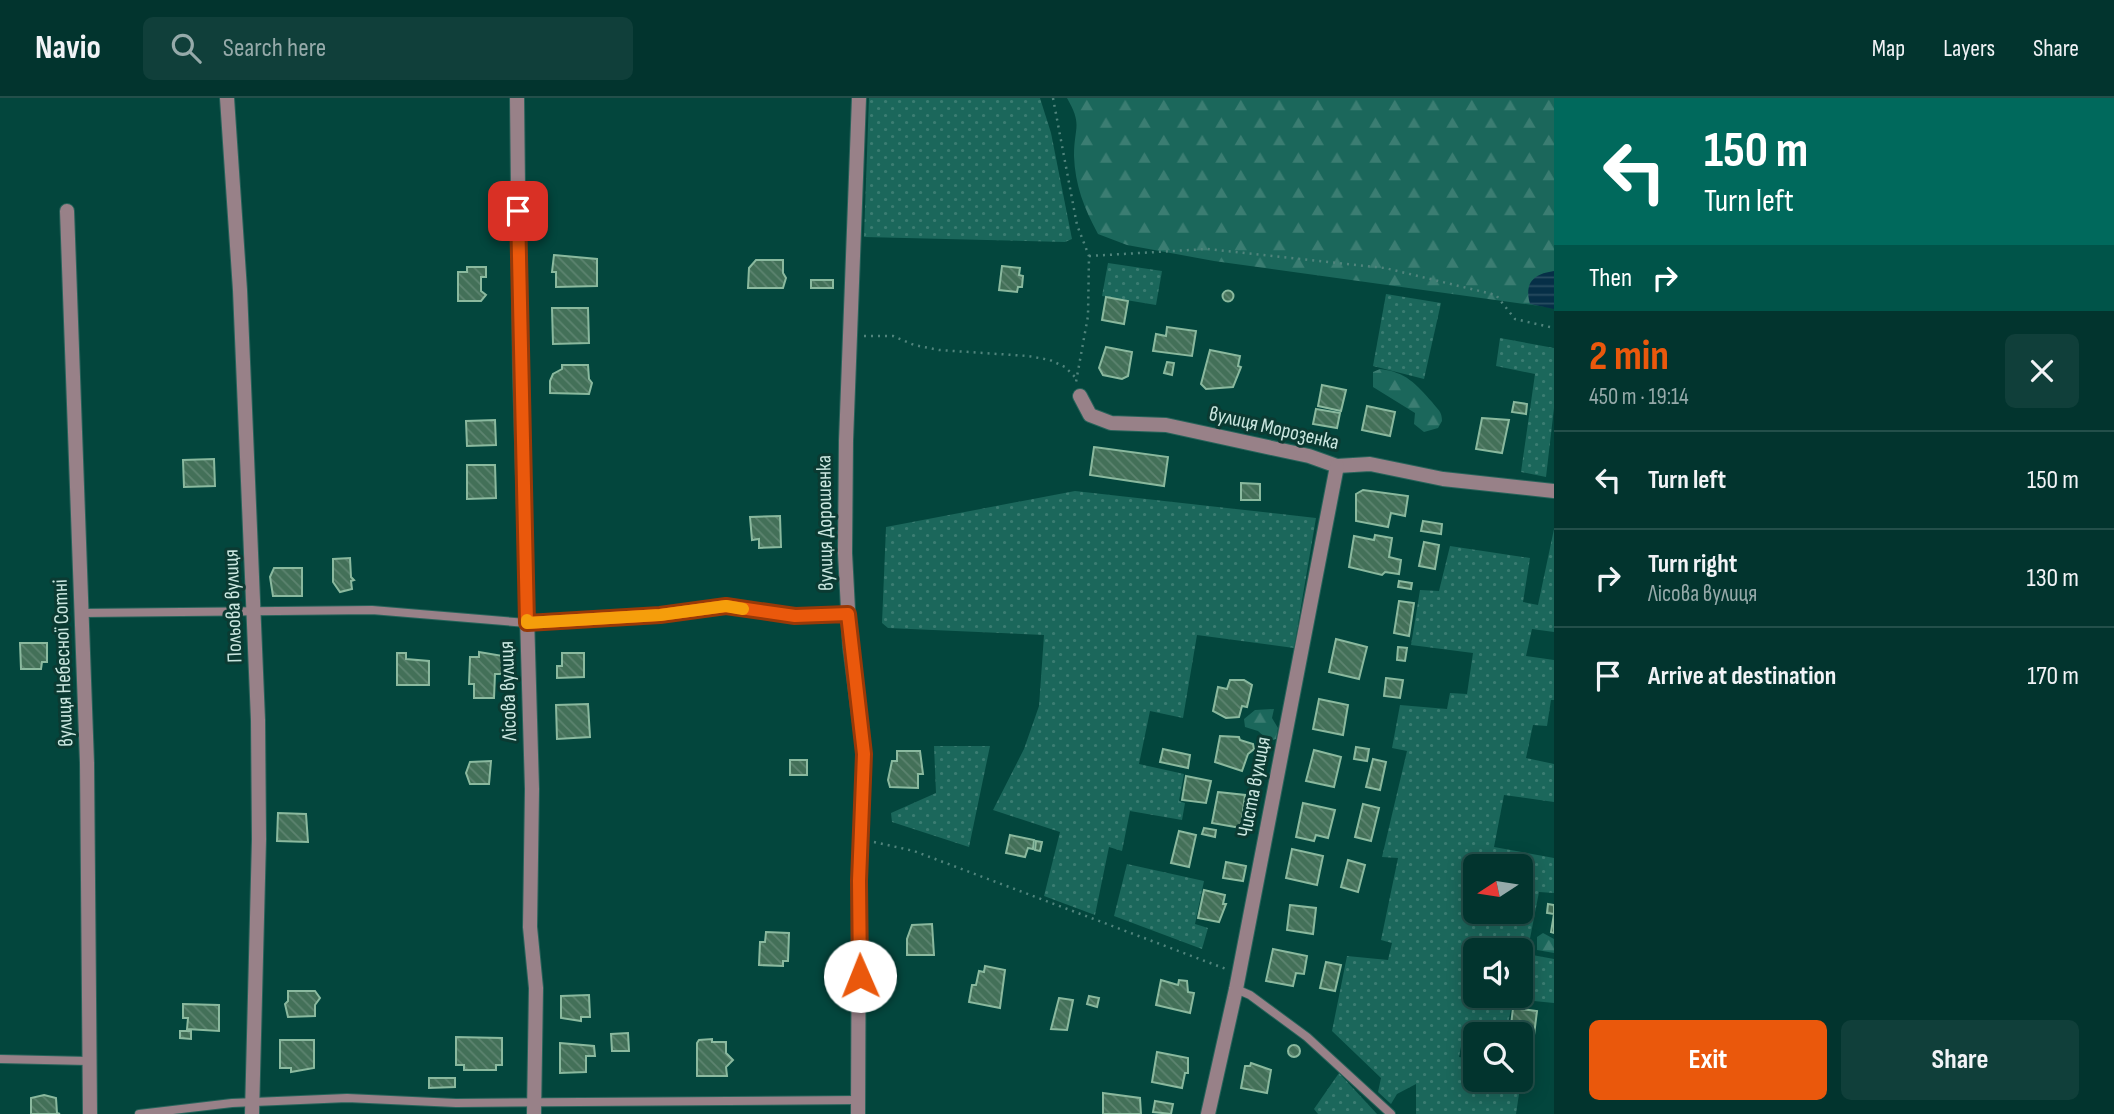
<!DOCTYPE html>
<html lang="en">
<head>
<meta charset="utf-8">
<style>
	body { margin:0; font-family:"Sofia Sans Condensed",sans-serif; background:#103f3a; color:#f1f3f6; height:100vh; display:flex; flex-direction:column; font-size:26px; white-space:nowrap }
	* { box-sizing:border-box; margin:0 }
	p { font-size:23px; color:#96aaaa }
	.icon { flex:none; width:38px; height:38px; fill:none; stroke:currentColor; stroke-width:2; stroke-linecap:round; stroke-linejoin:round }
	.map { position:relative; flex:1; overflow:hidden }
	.details { display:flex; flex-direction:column; background:#02342e; width:560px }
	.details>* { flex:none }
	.top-card { background:#00695c; color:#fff; overflow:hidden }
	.needle { width:46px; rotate:258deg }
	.buttons { position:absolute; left:1463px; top:756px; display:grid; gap:14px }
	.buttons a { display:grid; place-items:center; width:70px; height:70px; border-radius:10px; background:#02342e; box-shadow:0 4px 18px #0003,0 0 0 2px #234f4a; font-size:35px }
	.pin { position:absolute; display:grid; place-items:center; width:60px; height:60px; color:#fff; margin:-30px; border-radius:14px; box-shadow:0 4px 10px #0006 }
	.me { position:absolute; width:77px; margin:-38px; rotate:359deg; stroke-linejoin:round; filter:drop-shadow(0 0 5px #0008) }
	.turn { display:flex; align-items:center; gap:24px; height:147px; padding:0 35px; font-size:32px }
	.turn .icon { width:91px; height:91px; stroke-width:2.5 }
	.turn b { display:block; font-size:49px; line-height:60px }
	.then { display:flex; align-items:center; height:66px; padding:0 35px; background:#0003; gap:14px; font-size:26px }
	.round { display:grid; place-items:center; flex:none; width:74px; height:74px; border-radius:10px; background:#103f3a }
	.headline { display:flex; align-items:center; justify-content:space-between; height:119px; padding:0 35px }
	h1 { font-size:42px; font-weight:700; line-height:52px; color:#ea580c }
	.cta { display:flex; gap:14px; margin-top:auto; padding:14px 35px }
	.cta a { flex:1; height:80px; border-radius:10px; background:#ea580c; color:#fff; font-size:28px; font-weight:700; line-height:80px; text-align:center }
	.cta a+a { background:#103f3a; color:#f1f3f6 }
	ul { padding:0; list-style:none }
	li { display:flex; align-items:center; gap:21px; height:98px; padding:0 35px; border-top:2px solid #234f4a }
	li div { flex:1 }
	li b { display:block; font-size:26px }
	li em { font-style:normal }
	header { display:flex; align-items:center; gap:42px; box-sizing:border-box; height:98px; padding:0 35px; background:#02342e; border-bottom:2px solid #234f4a }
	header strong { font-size:33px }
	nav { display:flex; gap:38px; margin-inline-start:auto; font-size:24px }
	.search { width:490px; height:63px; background:#103f3a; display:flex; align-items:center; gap:18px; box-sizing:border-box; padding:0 24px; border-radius:10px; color:#96aaaa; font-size:26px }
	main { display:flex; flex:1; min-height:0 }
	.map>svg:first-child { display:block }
	.forest { fill:url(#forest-firs) }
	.garden { fill:url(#garden-dots); fill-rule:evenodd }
	.water { fill:url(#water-rules) }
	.building { fill:url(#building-back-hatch); stroke:#8ab99e; stroke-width:2 }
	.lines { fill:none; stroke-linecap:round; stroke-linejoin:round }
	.service-casing { stroke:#27635a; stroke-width:10 }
	.minor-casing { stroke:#27635a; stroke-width:16 }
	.path { stroke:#50847c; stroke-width:2.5; stroke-dasharray:2 5; stroke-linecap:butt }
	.service { stroke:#988188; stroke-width:8 }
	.minor { stroke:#988188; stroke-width:14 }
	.route-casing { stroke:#983908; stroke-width:18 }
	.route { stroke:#ea580c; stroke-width:12 }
	.slow { stroke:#f59e0b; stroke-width:12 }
	.labels { text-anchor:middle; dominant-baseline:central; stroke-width:6; stroke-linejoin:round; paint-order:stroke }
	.street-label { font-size:21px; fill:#cae7e0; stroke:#0b3a32 }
</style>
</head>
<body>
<header>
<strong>Navio</strong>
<div class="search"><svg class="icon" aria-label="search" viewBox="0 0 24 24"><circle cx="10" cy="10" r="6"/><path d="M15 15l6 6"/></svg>Search here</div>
<nav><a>Map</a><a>Layers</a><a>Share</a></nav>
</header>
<main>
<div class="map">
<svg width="1554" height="1016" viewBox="0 0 1554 1016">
	<defs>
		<pattern id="forest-firs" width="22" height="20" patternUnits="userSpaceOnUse" patternTransform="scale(1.75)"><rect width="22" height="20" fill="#1b675b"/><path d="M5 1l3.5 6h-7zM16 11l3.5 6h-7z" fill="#3b7d72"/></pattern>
		<pattern id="garden-dots" width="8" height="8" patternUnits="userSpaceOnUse" patternTransform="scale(1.75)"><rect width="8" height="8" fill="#1b675b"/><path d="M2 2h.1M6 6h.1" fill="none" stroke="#3b7d72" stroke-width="1.8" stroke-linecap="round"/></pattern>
		<pattern id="water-rules" width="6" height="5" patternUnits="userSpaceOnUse" patternTransform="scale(1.75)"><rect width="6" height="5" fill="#062f47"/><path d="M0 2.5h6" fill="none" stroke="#294d61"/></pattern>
		<pattern id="building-back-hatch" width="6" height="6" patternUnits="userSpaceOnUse" patternTransform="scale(1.75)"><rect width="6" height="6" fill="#437058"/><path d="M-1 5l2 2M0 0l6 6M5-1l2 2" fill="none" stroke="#5d8470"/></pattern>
	</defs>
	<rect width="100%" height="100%" fill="#03463d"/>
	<g class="forest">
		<path d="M1067,0H1554V210L1214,163L1127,147L1098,136C1084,110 1075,87 1074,58C1074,28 1083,28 1067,0Z"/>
		<path d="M1380,271C1406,274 1416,286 1432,304C1438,312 1442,313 1442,323L1438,330L1424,334L1414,326L1415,315L1373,289V274Z"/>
		<path d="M1274,611L1272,620L1278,630L1276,641L1269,643L1258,633L1245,629L1244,621L1255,612Z"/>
		<path d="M1543,835L1554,841V855L1537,852V839Z"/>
	</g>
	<g class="garden">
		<path d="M869,0H1040L1051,35L1072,141L1065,144L864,139Z"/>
		<path d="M1108,165L1162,173L1156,207L1102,198Z"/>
		<path d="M1386,196L1441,205L1424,281L1373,268Z"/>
		<path d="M1500,240L1554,250V310L1546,379L1521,374L1535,276L1496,268Z"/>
		<path d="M1075,393L1316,420L1294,550L1197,537L1183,620L1150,613L1139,666L1184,676L1179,703L1185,705L1182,722L1130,713L1122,753L1109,749L1095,817L1044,798L1060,734L993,712L1024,651L1039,608L1044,537L888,530L882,525L886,429Z"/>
		<path d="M1554,431V534L1532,531L1526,558L1554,562V602H1551L1547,628L1533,627L1526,660L1554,666V704L1504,697L1494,749L1554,760V795L1539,794L1527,856L1554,861V905L1513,901L1506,936H1475V943H1462L1459,959L1475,962V982H1521L1523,969L1516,1016H1416V986L1397,996L1391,1006L1378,994L1381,980L1332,933L1347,858L1388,862L1392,845L1381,842L1398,760L1382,759L1407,653L1392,650L1400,607L1447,611L1450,595L1467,596L1473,555L1411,547L1420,492L1439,493L1450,448L1530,460L1523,504L1538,507ZM1475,768H1521V814H1475ZM1475,852H1521V898H1475Z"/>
		<path d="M934,648H990L969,749L892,724L891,715L936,695Z"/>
		<path d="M1127,766L1204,783L1195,826L1208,830L1202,851L1114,818Z"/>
		<path d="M1339,975L1377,1016H1318L1314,1011Z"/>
	</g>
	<path class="water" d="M1554,173V211L1530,206C1524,185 1533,176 1554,173Z"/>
	<g class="building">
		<path d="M554,157L597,161V188L556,189V174H552Z"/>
		<path d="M756,162H783V175L786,180L783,190H748L749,170Z"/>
		<path d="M1002,168L1020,170L1019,177L1023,178L1022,189H1018L1017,194L999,192Z"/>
		<path d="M467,169H486V179H481V193L486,197L481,203H458V174H467Z"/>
		<rect x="811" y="182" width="22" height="8"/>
		<circle cx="1228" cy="198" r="5.5"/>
		<path d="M1106,199L1128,203L1124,226L1102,222Z"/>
		<path d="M552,210H588L589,245L553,246Z"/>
		<path d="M1167,229L1196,233L1192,258L1153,253L1156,236L1166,238Z"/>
		<path d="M1106,249L1132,254L1128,278L1122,281L1103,277L1099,270Z"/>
		<path d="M1210,252L1240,258L1238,268L1241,269L1233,289L1206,291L1201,286Z"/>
		<path d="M1167,264L1174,265L1172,277L1164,275Z"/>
		<path d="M562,267H588L589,281L592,285L589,296L550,295V283L553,276L562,271Z"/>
		<path d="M1322,287L1346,292L1341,313L1318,308Z"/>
		<path d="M1514,304L1527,306L1526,316L1512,314Z"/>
		<path d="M1367,308L1395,314L1390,338L1362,332Z"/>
		<path d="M1316,311L1340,315L1337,330L1313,326Z"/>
		<path d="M1482,320L1509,322L1502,355L1476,351Z"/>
		<path d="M495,322L496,347L467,348L466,323Z"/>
		<path d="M1094,349L1168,359L1164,388L1090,377Z"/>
		<path d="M214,361L215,388L184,389L183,362Z"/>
		<path d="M467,367H495L496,400L467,401Z"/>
		<path d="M1241,385L1260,386V402H1241Z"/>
		<path d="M1363,392L1408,398L1405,418L1391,415L1388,429L1356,423V396Z"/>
		<path d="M780,418L781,449L759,450V441L752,442L750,419Z"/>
		<path d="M1423,423L1442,426L1441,436L1421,433Z"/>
		<path d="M1375,437L1392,440L1389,459L1401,462L1399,476L1385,474L1382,477L1349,469L1354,438L1374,442Z"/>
		<path d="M1424,444L1439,447L1435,471L1419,468Z"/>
		<path d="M350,460L351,479L354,482L351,483L352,491L340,494L333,484V461Z"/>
		<path d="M274,470H302V498H273L270,479Z"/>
		<path d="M1399,483L1412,485L1411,491L1398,489Z"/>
		<path d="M1399,503L1414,505L1409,538L1394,535Z"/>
		<path d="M1336,541L1367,549L1359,581L1329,574Z"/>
		<path d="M20,545H47V564H42L41,571H21Z"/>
		<path d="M1398,549L1407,550L1405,563L1397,562Z"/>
		<path d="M479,554L503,558V576H495L494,600H474V586H469L470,559H479Z"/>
		<path d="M397,555H406V561L429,563V587H397Z"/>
		<path d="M562,555H584V579L557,580V568H562Z"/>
		<path d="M1386,580L1403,582L1400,600L1384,598Z"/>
		<path d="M1230,582H1244L1252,587L1247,609L1242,608L1239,619L1226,620L1213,613L1218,589L1227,591Z"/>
		<path d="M1319,601L1348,607L1343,637L1313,631Z"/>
		<path d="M588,606L590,639L557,641L556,607Z"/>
		<path d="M1220,638L1239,639L1240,642L1253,646L1254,651L1248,656L1242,673L1215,664Z"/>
		<path d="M1356,649L1369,651L1367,663L1354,661Z"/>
		<path d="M1163,651L1190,657L1188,670L1160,664Z"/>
		<path d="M1314,652L1341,659L1334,689L1306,683Z"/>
		<path d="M897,653H920L923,676H918V690L890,689L888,682L892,663H897Z"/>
		<path d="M1373,661L1386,664L1380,692L1366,689Z"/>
		<rect x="790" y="662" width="17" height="15"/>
		<path d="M491,663L489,686H470L466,675L470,664Z"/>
		<path d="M1186,678L1211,683L1206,705L1182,702Z"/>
		<path d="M1218,694L1245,697L1241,730L1212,725Z"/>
		<path d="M1303,705L1335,712L1328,740L1316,737L1314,743L1296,739Z"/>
		<path d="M1363,706L1379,710L1371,743L1355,739Z"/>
		<path d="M278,715L306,716L308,744L277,743Z"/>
		<path d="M1204,730L1216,732L1215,739L1202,736Z"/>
		<path d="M1179,733L1196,737L1189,769L1171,765Z"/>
		<path d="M1010,737L1034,742L1033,751L1028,750L1025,759L1006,755Z"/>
		<path d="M1036,743L1042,744L1040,753L1035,752Z"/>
		<path d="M1292,751L1323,758L1317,787L1286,780Z"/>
		<path d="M1348,762L1365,767L1358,794L1341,789Z"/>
		<path d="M1226,764L1246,768L1243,783L1223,780Z"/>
		<path d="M1204,792L1225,797L1223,806H1226L1219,824L1198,820Z"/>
		<path d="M1548,806L1554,807V835L1551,834L1554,816L1547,815Z"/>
		<path d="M1290,807L1316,810L1313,836L1287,832Z"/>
		<path d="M932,826L934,857H907V841L912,827Z"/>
		<path d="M766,834L789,835L788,863H783V868L759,867L760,844H765Z"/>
		<path d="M1273,851L1307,858L1304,876L1296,875L1293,888L1266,883Z"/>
		<path d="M1326,864L1341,867L1335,893L1320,890Z"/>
		<path d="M985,868L1005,872L1000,910L969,904L972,887H976L979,873L984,874Z"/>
		<path d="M1161,882L1178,887L1179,882L1187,883L1188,894L1194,895L1190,915L1156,907Z"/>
		<path d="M288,893H315L320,900L315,907V918L288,919L285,906L288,903Z"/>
		<path d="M589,897L590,919H581V923L561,920V898Z"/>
		<path d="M1089,898L1099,900L1097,909L1087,906Z"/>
		<path d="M1059,900L1073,902L1067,932L1051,931Z"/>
		<path d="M183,906L219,907V933L187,931L188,920H183Z"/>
		<path d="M1513,910L1537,913L1533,945L1521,943V936H1510Z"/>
		<path d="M180,933H191V941L180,940Z"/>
		<path d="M628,935L629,953H612L611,936Z"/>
		<path d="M456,939L502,940V967H496V972H464V967H456Z"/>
		<path d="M712,941V944H726V955L733,962L726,969L727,978H697V945L699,942Z"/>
		<path d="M280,942H314V970L291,974V970H280Z"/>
		<path d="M560,945L594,948L595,958H586V974L560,975Z"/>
		<circle cx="1294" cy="953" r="6"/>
		<path d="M1157,954L1188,960V975H1185L1182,990L1152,984Z"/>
		<path d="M1251,965L1271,972L1267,995L1241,990L1245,968H1250Z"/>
		<path d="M429,980H455V989L429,990Z"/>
		<path d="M1103,995L1140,1000L1141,1016H1103Z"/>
		<path d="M44,997L56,1000L57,1015L60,1016H31V1000Z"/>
		<path d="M1155,1003L1173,1006L1171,1016L1153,1014Z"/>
	</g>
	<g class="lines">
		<g class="service-casing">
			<g id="service">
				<path d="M82,515L372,512L527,525L660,517L726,508L795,518L848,516"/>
				<path d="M1236,891L1250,897L1307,939L1391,1016"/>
				<path d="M0,961L88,963"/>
				<path d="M139,1016L232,1005L347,1000L456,1005L858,1002"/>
			</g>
		</g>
		<g class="minor-casing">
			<g id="minor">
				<path d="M227,0L240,192L258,622L259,741L252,1016"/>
				<path d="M517,0L520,277L532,691L530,829L536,890L534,1016"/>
				<path d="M67,113L87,665L90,1016"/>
				<path d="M1080,298L1090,317L1111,325L1166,327L1309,358L1337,368L1370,366L1443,381L1554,393"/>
				<path d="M858,1016L859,783L864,656L850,549L845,455L846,343L859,0"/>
				<path d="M1208,1016L1236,891L1337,368"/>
			</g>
		</g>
		<g class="path">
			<path d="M1053,0L1077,127L1089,158L1088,218L1076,284"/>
			<path d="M1089,158L1207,151L1385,170L1496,197L1515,221L1554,230"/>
			<path d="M864,238H893L914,247L939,252L1028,258L1050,262L1065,269L1075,279"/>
			<path d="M874,744L914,753L1226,871"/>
		</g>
		<use href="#service" class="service"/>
		<use href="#minor" class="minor"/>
	</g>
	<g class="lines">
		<g class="route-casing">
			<path id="route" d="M518,113L527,525L660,517L726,508L795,518L848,516L864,656L859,783L860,878"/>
		</g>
		<use href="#route" class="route"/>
		<path class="slow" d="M527,522V525L660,517L726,508L743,511"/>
	</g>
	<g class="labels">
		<g class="street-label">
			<text transform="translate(1274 330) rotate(13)">вулиця Морозенка</text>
			<text transform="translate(825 425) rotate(-91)">вулиця Дорошенка</text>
			<text transform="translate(233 508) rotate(-92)">Польова вулиця</text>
			<text transform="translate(63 565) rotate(-92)">вулиця Небесної Сотні</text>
			<text transform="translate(508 593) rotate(-92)">Лісова вулиця</text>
			<text transform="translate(1254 689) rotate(-79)">Чиста вулиця</text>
		</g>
	</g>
</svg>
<div class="buttons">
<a><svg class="needle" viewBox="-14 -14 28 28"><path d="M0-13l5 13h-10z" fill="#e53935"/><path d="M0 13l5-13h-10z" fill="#96aaaa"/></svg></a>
<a><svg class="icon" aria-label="sound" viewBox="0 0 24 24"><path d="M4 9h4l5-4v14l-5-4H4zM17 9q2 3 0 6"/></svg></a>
<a><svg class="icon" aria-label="search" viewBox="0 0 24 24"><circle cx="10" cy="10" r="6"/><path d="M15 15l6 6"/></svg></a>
</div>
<div class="pin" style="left:518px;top:113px;background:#d93025"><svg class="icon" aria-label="arrive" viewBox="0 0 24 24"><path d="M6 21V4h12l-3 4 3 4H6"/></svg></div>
<svg class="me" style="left:860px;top:878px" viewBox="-20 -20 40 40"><circle r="19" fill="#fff"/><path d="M0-13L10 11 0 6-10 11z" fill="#ea580c"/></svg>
</div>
<section class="details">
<div class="top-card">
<div class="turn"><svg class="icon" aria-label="left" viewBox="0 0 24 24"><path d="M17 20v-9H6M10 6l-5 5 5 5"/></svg><div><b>150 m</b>Turn left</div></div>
<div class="then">Then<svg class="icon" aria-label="right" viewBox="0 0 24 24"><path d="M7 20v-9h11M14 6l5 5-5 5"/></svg></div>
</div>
<div class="headline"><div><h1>2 min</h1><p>450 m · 19:14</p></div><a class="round"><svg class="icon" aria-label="close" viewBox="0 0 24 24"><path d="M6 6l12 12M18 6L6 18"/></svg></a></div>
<ul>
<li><svg class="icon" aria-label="left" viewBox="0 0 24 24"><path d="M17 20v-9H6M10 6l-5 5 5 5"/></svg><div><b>Turn left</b></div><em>150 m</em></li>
<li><svg class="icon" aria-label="right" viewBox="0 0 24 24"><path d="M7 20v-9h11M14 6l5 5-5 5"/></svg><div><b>Turn right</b><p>Лісова вулиця</p></div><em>130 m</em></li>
<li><svg class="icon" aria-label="arrive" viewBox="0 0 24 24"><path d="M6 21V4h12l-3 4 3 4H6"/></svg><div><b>Arrive at destination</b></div><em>170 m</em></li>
</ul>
<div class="cta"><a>Exit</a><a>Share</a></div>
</section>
</main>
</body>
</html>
